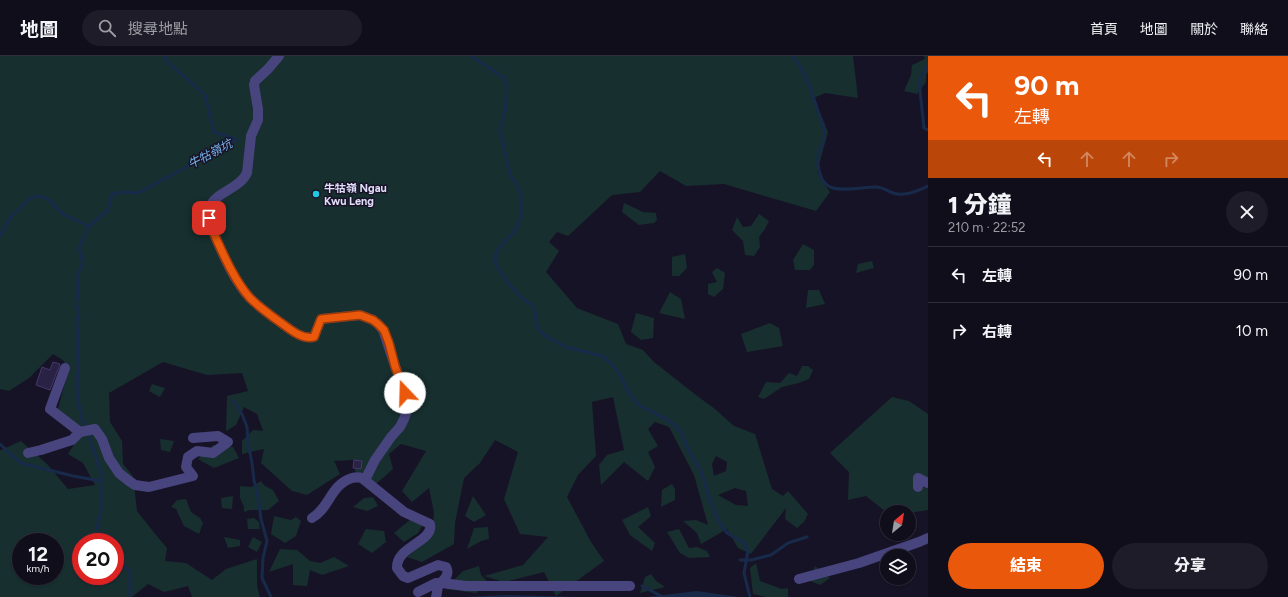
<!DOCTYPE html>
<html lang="zh-TW">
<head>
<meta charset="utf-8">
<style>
	body { margin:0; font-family:Figtree,"Noto Sans TC",sans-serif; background:#1e1c29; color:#f1f3f6; height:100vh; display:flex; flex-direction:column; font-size:15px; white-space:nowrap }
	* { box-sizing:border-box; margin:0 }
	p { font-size:13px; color:#9c9ca3 }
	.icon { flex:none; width:22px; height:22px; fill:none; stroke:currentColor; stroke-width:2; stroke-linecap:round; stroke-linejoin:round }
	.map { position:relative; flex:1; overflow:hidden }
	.side { display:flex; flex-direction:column; background:#110e1c; width:360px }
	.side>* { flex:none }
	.hud { background:#ea580c; color:#fff; overflow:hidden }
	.needle { width:26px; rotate:30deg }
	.controls { position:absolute; left:880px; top:449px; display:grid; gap:8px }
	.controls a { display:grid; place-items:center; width:36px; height:36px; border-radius:50%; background:#110e1c; box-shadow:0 1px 3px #0004,0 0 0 1px #302e3b; font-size:20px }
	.speed { position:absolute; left:12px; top:477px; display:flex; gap:8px; font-size:20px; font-weight:700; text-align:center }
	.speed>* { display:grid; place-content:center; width:52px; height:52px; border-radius:50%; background:#110e1c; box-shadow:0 1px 3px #0004,0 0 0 1px #302e3b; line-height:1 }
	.speed small { font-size:10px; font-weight:400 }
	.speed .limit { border:6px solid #d22; background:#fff; color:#111 }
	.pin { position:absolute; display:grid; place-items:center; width:34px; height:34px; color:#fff; margin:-17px; border-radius:8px; box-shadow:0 2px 6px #0006 }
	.me { position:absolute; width:44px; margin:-22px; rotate:339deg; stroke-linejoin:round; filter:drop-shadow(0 0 3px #0008) }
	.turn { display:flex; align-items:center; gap:14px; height:84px; padding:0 20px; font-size:18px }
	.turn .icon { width:52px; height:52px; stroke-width:2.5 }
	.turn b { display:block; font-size:28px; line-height:34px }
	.lanes { display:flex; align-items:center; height:38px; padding:0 20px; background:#0003; justify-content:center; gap:20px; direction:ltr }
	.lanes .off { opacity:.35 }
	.round { display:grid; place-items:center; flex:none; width:42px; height:42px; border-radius:21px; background:#1e1c29 }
	.overview { display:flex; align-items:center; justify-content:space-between; height:68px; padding:0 20px }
	h1 { font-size:24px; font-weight:800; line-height:30px }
	.primary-button { display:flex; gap:8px; margin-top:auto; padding:8px 20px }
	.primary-button a { flex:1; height:46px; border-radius:24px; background:#ea580c; color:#fff; font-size:16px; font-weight:800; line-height:46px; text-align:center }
	.primary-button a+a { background:#1e1c29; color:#f1f3f6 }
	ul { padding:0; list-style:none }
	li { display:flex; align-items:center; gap:12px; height:56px; padding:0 20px; border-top:1px solid #302e3b }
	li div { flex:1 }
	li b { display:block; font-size:15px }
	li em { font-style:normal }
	header { display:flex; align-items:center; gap:24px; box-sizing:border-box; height:56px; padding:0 20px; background:#110e1c; border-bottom:1px solid #302e3b }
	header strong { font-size:19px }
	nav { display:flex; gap:22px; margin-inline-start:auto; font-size:14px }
	.search { width:280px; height:36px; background:#1e1c29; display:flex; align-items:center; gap:10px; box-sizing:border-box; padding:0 14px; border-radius:22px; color:#9c9ca3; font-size:15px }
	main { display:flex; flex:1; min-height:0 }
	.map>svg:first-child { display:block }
	.green { fill:#172f2f; fill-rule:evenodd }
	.water { fill:#182a4a }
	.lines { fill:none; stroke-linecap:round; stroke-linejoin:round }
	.stream { stroke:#182a4a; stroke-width:3 }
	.building { fill:#2a2244; stroke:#43376d }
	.minor { stroke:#48447e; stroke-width:10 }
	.route-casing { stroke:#983908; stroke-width:10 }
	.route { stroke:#ea580c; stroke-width:7 }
	.poi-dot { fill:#22c8e1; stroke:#171326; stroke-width:1.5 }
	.labels { text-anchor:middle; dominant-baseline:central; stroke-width:3; stroke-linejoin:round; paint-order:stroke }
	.poi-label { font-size:11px; font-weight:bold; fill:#e1ddfa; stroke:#171326; text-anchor:start }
	.water-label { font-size:12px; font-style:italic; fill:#78b3ec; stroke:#171326 }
</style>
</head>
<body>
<header>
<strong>地圖</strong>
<div class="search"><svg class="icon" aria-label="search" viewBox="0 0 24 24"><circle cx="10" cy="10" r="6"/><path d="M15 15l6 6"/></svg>搜尋地點</div>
<nav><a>首頁</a><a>地圖</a><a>關於</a><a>聯絡</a></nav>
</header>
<main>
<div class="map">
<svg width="928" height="541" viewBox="0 0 928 541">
	<rect width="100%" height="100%" fill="#171326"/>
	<g class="green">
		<path d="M0,0H853L858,42L825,37L814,42L828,76L817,116L830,136L816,155L724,128L686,130L660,115L640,136L612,139L568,180L557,176L549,186L559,195L546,216L577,252L618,268L626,288L643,294L654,306L696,339L715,353L734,370L755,378L772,433L783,440L788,435L808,458L804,466L797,472L785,463L786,452L751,498L738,492L727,473L701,488L697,477L683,465L696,464L708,469L694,419L669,371L655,366L648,373L658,390L648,396L655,411L648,425L624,406L601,429L599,409L607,399L624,394L613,341L592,346L596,400L578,419L567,441L591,486L604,505L556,540L544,516L504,526L484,520L523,509L548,481L520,478L504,443L518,396L495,384L480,407L464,422L455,467L454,488L422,506L407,501L432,479L434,457L429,432L412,446L402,435L426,395L401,388L389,398L393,413L376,428L355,415L354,404L334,405L340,418L307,439L292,435L261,407L264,393L242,398V385L253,374L263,375L257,358L244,351L236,369L226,375L227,340L248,335L242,317L207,319L163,306L109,337L110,366L122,385L123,408L133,420L137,455L156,479L167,492L165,505L186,507L212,524L226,513L257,503V530L260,541H192L188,530L164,536L148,528L132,541H0V394H1L21,385L47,408L68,433L95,429L83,407L68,398L77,384L70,375L74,366L58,353L67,319L64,305L53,298L29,322L9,335L0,333ZM716,400L727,406L726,415L714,420L712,408ZM735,432L746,435L748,450L736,449L718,439ZM21,486H55V520H21ZM81,486H115V520H81Z"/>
		<path d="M924,0H928V16L926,19V26L917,38L904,35L911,19L912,9L925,3Z"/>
		<path d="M624,147L643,156L656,157L657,164L654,167L639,169L622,156Z"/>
		<path d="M759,158L769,165L765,173L759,181L760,191L754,200L745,199L743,185L732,174L737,161L743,171L751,170Z"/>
		<path d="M803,188L814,194V209L810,214H795L793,204Z"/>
		<path d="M685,198L687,212L679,220H672V201Z"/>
		<path d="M872,205L874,212L856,217L858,208Z"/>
		<path d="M717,212L725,217L723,233L714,241L708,238V228L717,226L712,216Z"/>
		<path d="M808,234H819L825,248L806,252Z"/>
		<path d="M670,236L681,243L685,263L659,257Z"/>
		<path d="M636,257L654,262L653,282L641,284L631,276Z"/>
		<path d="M770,267L779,272L783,290L747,296L741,278Z"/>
		<path d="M802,310H808L813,314L809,323L799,327L782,331L764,343L758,341L766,326L780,327L789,317L797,320Z"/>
		<path d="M152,328L165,332L160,341L149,335Z"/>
		<path d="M892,341L909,345L928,358V454L909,457V456L885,455L866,440L848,444L849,416L830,397Z"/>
		<path d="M160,383L174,385L170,396L161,394Z"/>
		<path d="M213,389L233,391L239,402L214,412L198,403Z"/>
		<path d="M261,425L265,430L273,434L279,445L268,454H250L244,456V451L240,442V430L251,431Z"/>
		<path d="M672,428L675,433V444L661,451L662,434Z"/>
		<path d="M233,440L232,453L222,452L221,442Z"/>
		<path d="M473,440L486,459L474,466L465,460Z"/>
		<path d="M373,441L378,450L367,455L353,451L364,442Z"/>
		<path d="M186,443L191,456L200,462L203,467L199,478L184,470L176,453L171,451L177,444Z"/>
		<path d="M648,451L651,460L638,471L655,487L652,495L630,479L622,464Z"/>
		<path d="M274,460L291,464L296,461L301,465L296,480L285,487L271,478Z"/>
		<path d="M427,461L418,477L404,486L394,477L411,463Z"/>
		<path d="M254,462L259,466L260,473H248L247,463Z"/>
		<path d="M488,471L489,483L481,485L467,493L474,472Z"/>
		<path d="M366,473L384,475L386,486L372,497L358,488Z"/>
		<path d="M679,473L689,492L697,491L707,495L710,501L689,502L680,497L667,476Z"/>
		<path d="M224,481L240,484V490L228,492Z"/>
		<path d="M253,481L262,486L257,496L248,491Z"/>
		<path d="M280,493L297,494L310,505L320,507L334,501L349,510L322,519L310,514L307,530L293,529V508L269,516Z"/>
		<path d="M756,507L760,525L782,533L788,532V541H766L753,538L750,512Z"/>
		<path d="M479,510L481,519L488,526L476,537L445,533L463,515Z"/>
		<path d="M815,510L830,522L820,529L810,525Z"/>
		<path d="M651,518L656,525L665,531L640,537L645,521Z"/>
	</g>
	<g class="water">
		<path d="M697,535L739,541H647Z"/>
		<path d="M505,539L580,541H464Z"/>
	</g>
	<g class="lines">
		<g class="stream">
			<path d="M471,0L503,21L507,29L505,56L500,73L510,119L517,129L521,139V162L514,176L500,191L496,197L495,207L503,220L511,230L523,243L531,248L534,251L537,270L539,274L547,281L566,291L602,300L612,308L619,317L630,339L639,349L666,363L675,369L682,377L687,391L701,415L710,444L719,466L727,477L744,487L748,495L744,517L750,541"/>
			<path d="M793,0C807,19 811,34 818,55C820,61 823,67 824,73C826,84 822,87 819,96C816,107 819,126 830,131C842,136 863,131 876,131C883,131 887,135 893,137C904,141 918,135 928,130"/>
			<path d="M928,9L919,25L924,72L928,74"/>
			<path d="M0,180L10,162L30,142L40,140L49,144L63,158L89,170"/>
			<path d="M233,345L242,358L247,371L248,387L252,407L254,424L258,441L261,463L267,485L263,502L262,522L271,541"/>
			<path d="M0,388L21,407L73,420L101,425"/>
			<path d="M96,486L94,484L101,455V416L81,359L77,338L78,311L77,265L79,256L76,248L78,237L77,221L83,206L79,192L89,170L108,154L112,138L124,136L138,137L237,84L214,76L205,39L170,8L166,4L165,0"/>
			<path d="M115,502L130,515V541"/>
			<path d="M740,504H751L771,499L788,487L807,481"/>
			<path d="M642,530L663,541"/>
		</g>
	</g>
	<g class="building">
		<path d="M53,306L60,308L50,334L36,329L42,311L50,314Z"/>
		<path d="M354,404L362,405L361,413L353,412Z"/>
	</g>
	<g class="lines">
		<g class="minor">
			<path d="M279,0L268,13L255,25L254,29L258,53V64L251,80L247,117C236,139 202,134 210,169C221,193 232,223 250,242C260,252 273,261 284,269C292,275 304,284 314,281L321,263L360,259L373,264L378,268L383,274L395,310L405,337L407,345V355L404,363L400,371L391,381L375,404L365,424"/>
			<path d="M65,312L50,353L80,376"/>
			<path d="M28,397L41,394L72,384L80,376L95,373L102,383L109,402L119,417L129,425L135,429L149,431L193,420L186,411L188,401L197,395L213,397L228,386L218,380L193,382"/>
			<path d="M918,431V422L928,427"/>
			<path d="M312,462C330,452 330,429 352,422C356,421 358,421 362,422L404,456L430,468C434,486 396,490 397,512L403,520L408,522L438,509L446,511C451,520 442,524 438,531C437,534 437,538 436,541"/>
			<path d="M799,523L859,507L919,486L928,482"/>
			<path d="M418,536L436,527H442L466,530H630"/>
		</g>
	</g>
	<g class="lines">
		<g class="route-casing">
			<path id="route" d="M209,162L210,169C221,193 233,223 250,242C260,252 273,261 284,269C292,275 304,284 314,281L321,263L360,259L373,264L378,268L384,274L389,287L395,310L405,337"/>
		</g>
		<use href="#route" class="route"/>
	</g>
	<circle class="poi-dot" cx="316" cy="138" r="4"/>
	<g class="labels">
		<g class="poi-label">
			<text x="324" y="132">牛牯嶺 Ngau<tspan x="324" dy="13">Kwu Leng</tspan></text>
		</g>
		<g class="water-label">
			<text transform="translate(210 98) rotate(-28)">牛牯嶺坑</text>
		</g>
	</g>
</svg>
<div class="controls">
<a><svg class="needle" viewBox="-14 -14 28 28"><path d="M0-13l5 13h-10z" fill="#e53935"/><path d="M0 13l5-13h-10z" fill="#9c9ca3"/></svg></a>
<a><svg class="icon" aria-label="layers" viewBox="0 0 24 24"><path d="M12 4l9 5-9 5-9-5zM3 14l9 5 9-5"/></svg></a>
</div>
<div class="speed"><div>12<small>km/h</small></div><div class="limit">20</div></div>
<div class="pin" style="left:209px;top:162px;background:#d93025"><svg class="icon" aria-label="arrive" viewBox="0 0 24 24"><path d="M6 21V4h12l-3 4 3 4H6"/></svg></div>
<svg class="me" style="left:405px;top:337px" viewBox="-20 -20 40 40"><circle r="19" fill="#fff"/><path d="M0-13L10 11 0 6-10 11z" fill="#ea580c"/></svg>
</div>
<section class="side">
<div class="hud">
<div class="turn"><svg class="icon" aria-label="left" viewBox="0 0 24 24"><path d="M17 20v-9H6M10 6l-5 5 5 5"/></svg><div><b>90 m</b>左轉</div></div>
<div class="lanes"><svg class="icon" aria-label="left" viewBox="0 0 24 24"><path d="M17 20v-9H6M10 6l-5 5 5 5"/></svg><svg class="icon off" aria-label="ahead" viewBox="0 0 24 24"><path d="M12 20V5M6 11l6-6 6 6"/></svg><svg class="icon off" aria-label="ahead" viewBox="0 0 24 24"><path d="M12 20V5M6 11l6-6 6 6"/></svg><svg class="icon off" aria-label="right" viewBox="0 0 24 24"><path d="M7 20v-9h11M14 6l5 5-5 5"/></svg></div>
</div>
<div class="overview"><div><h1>1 分鐘</h1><p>210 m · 22:52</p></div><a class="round"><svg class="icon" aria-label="close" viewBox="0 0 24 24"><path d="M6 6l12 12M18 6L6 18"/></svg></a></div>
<ul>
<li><svg class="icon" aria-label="left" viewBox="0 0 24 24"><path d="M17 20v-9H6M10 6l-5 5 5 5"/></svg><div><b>左轉</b></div><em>90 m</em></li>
<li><svg class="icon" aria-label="right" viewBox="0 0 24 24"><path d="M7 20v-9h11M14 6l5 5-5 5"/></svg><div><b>右轉</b></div><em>10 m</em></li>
</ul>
<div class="primary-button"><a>結束</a><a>分享</a></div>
</section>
</main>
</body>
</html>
